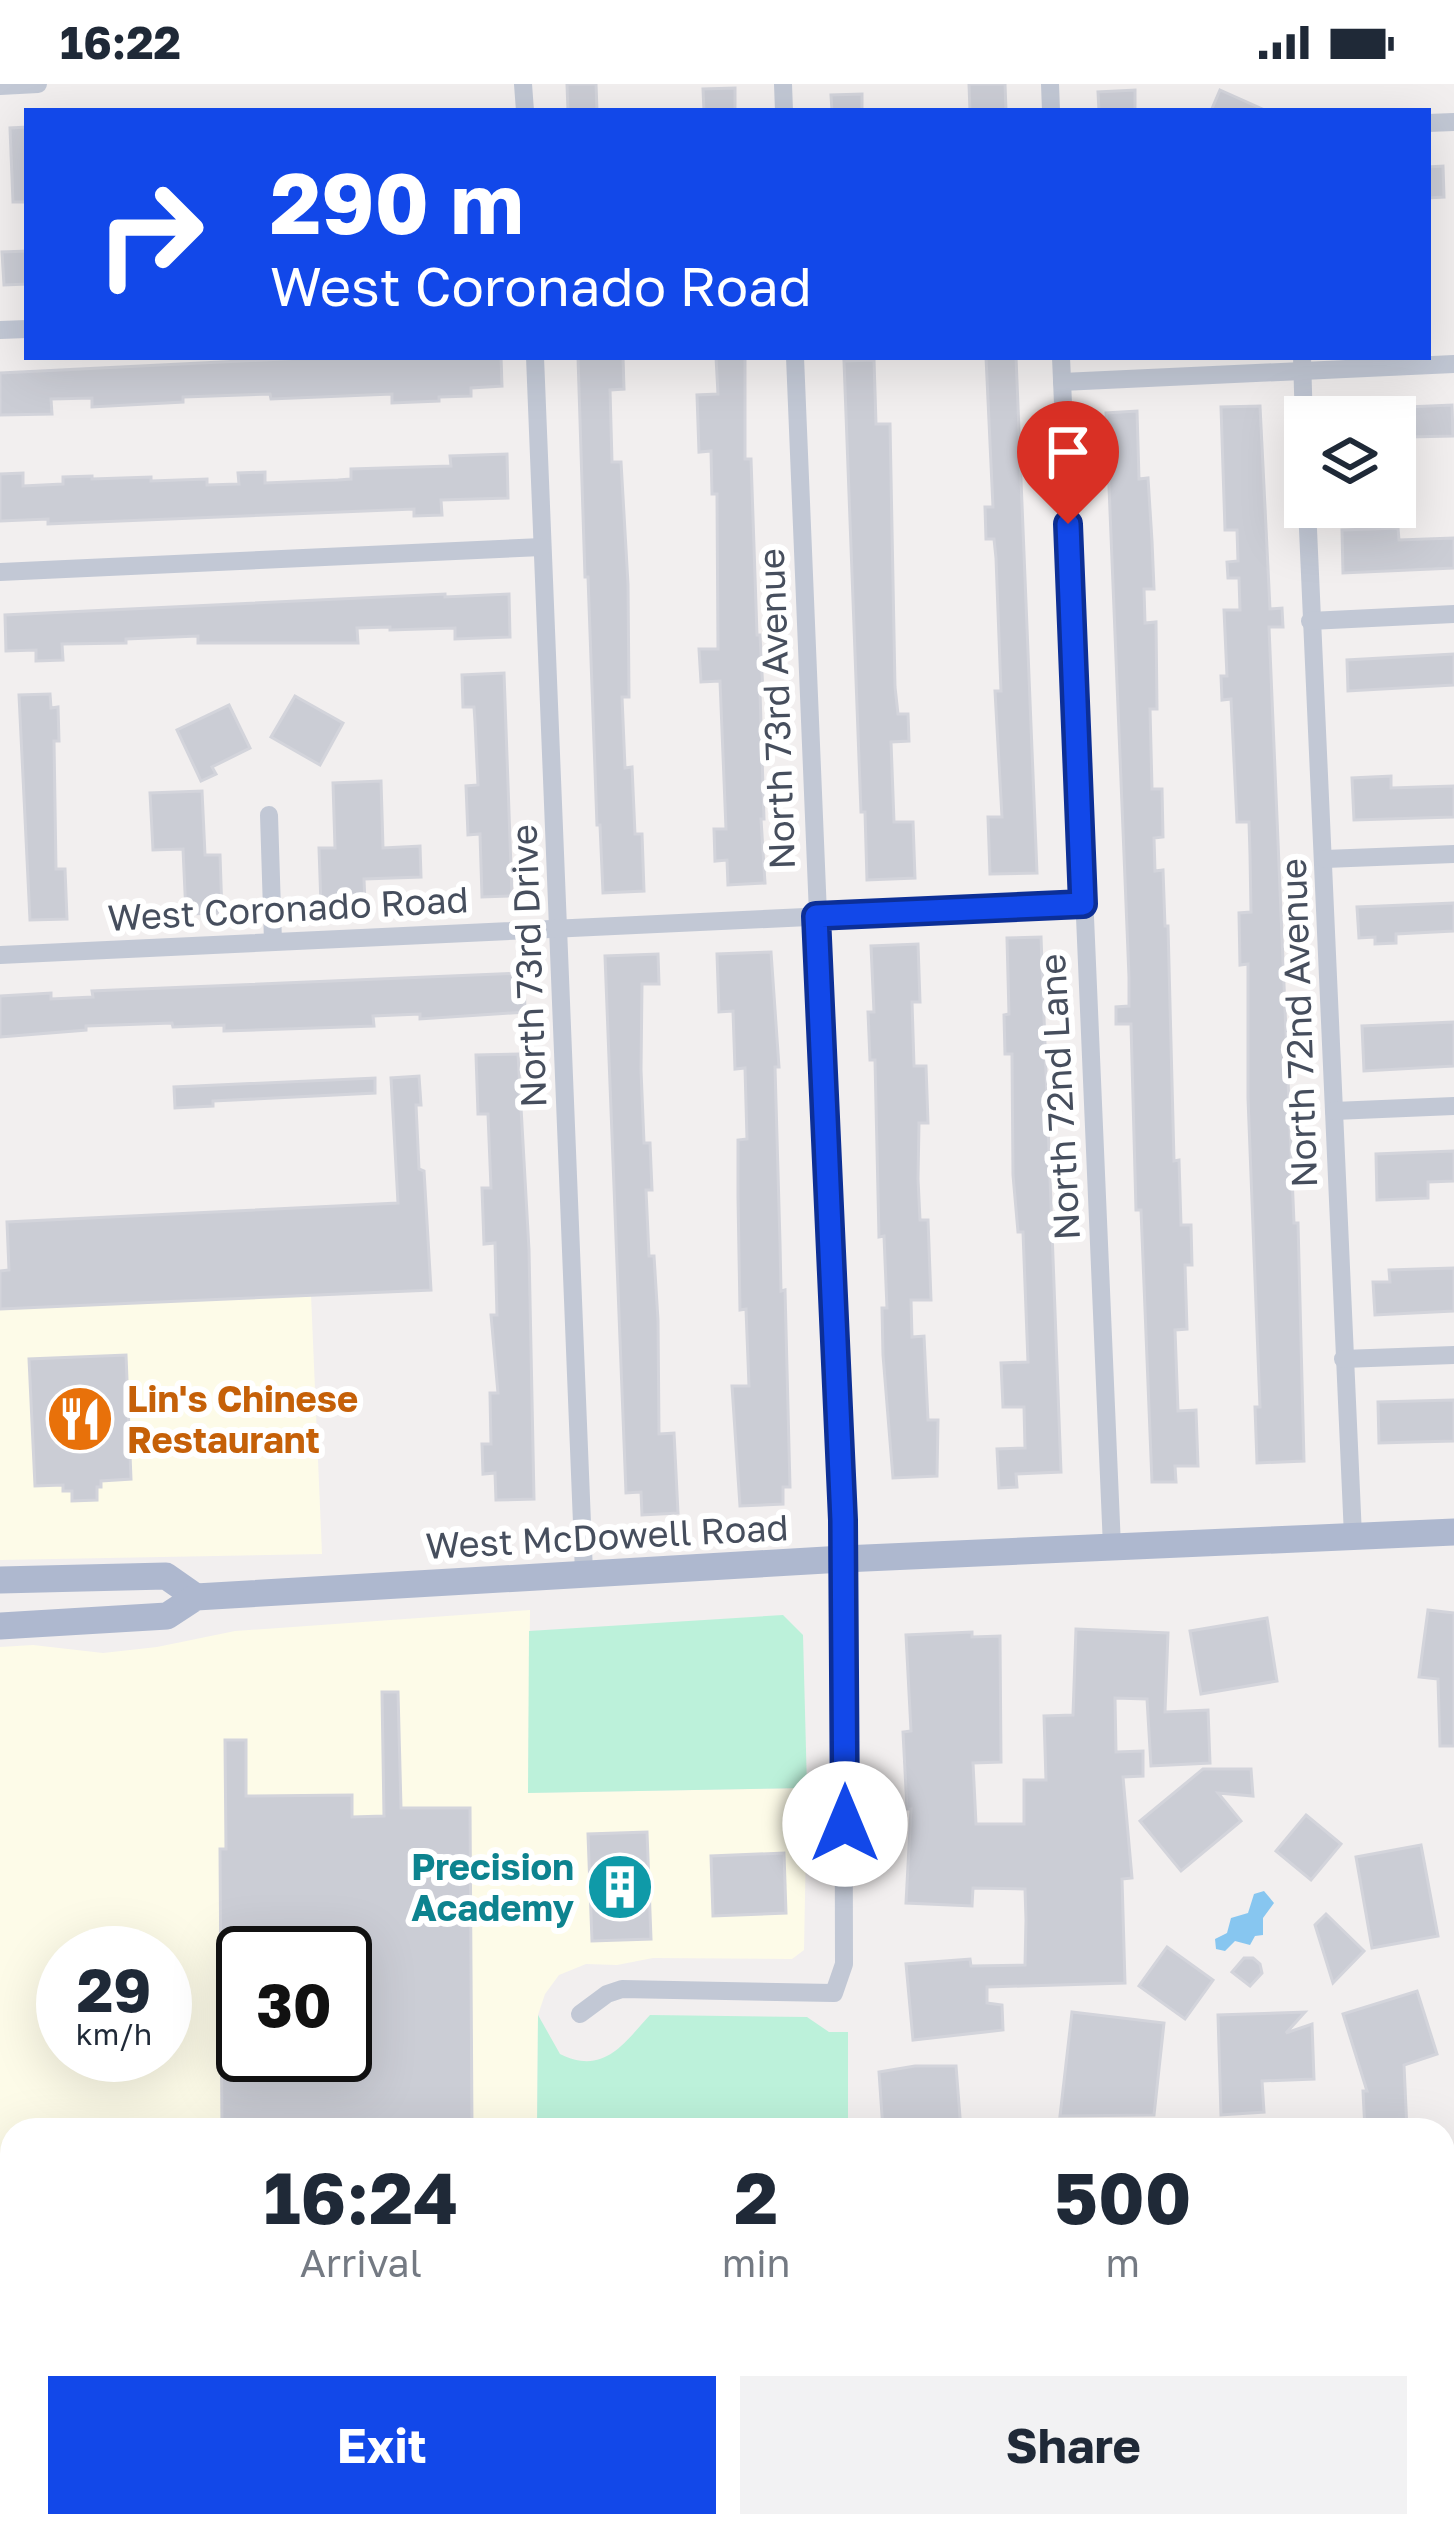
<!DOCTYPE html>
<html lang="en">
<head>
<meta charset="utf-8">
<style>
	body { margin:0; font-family:"Golos Text",sans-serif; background:#f2f2f3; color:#1f2937; height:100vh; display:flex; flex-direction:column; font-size:45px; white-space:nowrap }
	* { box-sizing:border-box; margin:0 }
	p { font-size:39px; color:#747a83 }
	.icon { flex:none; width:66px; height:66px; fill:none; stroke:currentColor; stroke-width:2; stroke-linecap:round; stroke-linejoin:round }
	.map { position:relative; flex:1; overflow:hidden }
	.details { position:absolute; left:0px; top:2034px; width:1455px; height:420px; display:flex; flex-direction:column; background:#fff; border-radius:36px 36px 0 0; box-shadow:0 12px 48px #0002 }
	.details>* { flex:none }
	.guide { position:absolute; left:24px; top:24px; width:1407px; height:252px; border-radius:0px; box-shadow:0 12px 48px #0002; background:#1248e9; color:#fff; overflow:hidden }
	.tools { position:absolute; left:1284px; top:312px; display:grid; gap:24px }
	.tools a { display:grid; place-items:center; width:132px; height:132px; border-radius:0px; background:#fff; box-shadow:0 12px 48px #0002; font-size:60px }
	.speed { position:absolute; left:36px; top:1842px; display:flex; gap:24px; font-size:60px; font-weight:700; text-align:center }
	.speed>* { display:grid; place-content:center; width:156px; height:156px; border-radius:50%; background:#fff; box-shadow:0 12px 48px #0002; line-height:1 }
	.speed small { font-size:30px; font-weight:400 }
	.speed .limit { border:6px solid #111; border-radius:18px; background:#fff; color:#111 }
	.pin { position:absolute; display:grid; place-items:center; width:102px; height:102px; color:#fff; margin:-123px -51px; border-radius:50% 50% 50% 0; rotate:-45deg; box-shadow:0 0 12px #0007 }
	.pin .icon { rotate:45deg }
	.me { position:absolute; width:132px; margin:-66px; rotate:0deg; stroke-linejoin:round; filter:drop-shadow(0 0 9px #0008) }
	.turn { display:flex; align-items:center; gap:42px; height:252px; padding:0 48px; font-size:54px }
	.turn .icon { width:156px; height:156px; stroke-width:2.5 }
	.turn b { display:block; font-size:84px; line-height:102px }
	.eta { display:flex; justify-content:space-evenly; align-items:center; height:204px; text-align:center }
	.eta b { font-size:72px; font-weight:700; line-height:84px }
	.button { display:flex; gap:24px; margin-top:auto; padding:24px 48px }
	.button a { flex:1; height:138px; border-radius:0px; background:#1248e9; color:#fff; font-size:48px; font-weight:700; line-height:138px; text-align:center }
	.button a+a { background:#f2f2f3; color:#1f2937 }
	.status { display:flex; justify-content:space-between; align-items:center; height:84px; padding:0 60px; background:#fff; direction:ltr }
	.status svg { height:33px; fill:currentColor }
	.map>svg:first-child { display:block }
	.commercial { fill:#fdfbe8; fill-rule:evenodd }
	.green { fill:#bcf1da }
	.water { fill:#87c6f0 }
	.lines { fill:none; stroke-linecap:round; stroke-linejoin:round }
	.stream { stroke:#87c6f0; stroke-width:6 }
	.building { fill:#cbcdd5; stroke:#d3d4db; stroke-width:3; fill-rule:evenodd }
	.motorway-casing { stroke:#7081ac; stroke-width:39 }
	.minor { stroke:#c2c8d5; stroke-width:18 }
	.primary { stroke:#aeb8cf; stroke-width:27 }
	.motorway { stroke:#8597c0; stroke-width:33 }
	.route-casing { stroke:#0c2f97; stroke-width:30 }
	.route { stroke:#1248e9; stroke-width:21 }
	.labels { text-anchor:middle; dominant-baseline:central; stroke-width:12; stroke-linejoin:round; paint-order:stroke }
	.street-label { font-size:36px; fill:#464e5d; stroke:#fff }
	.food-label { font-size:36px; font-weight:bold; fill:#c56008; stroke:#fff; text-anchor:start }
	.culture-label { font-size:36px; font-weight:bold; fill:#0d838f; stroke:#fff; text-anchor:end }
</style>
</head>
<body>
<div class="status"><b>16:22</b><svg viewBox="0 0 49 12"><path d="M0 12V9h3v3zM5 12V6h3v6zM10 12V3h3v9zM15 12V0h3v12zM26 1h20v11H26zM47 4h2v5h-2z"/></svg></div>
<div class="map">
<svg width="1454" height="2454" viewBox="0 0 1454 2454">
	<rect width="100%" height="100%" fill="#f2efef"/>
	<g class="commercial">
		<path d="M311,1211L322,1470L0,1476V1225Z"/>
		<path d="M530,1526L528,1709L807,1704L804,1866L792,1875L653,1874L617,1881L586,1880L559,1891L545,1910L538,1931L537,2046H12V2150L0,2149V1563L33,1561L103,1569L157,1563L235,1547ZM63,1869H165V1971H63ZM243,1869H345V1971H243Z"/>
	</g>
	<g class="green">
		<path d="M783,1531L803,1551L807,1704L528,1709L529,1547Z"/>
		<path d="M538,1931L560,1970C604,1992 624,1959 650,1931L807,1933L829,1948H848V2046H537Z"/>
	</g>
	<path class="water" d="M1264,1807L1274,1819L1263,1834V1851L1255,1852L1250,1861L1235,1857L1225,1867L1216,1865L1215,1855L1227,1849L1231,1834L1248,1829L1254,1810Z"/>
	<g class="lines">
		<g class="stream">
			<path d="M0,2214H12"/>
			<path d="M1443,2247H1454"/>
		</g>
	</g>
	<g class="building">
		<path d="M567,0H596L597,27H568Z"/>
		<path d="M969,0H1005L1006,27H970Z"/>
		<path d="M735,4V27H704L703,5Z"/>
		<path d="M1135,6V27H1099L1098,8Z"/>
		<path d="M1220,6L1267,27H1211Z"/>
		<path d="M862,10V27H832L831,11Z"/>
		<path d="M27,43V118H13L10,44Z"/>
		<path d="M1443,82L1444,113L1428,114V83Z"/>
		<path d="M27,167V200L4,201L2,168Z"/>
		<path d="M322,273H501L502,302L471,304V312L439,313V317L392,319V310L271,315L270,310L183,313V318L92,323V314L51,315L52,330L0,331V289Z"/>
		<path d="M578,273H623L624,305L610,306L612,378H621L628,500L629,613H622L625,684L632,683L635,750H642L644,807L603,809L600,741H597L588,493H585Z"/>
		<path d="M716,273H745V375H751L757,551H760L763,608H760L764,735H761L765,799L728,801L727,776L715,777L714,745H726L720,597L701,598L699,565H718L717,410H712L711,367L699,368L697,311L718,310Z"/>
		<path d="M986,273H1016L1037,789L990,790L988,733H1002L995,607H1001L996,474L994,455H986L985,423H993Z"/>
		<path d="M874,276L876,340H890L895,603L898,630H908L909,657L891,658L894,738H913L915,794L867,796L865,728H861L844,277Z"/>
		<path d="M1452,321L1453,352L1409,353L1408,323Z"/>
		<path d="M1260,322L1270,525L1282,524L1283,543H1269L1294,1139H1298L1304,1377L1257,1379L1255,1323H1260L1248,1014V880L1240,881L1239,829L1251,828L1250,770L1249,738H1237L1231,615L1222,616L1221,592H1227L1224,526H1240L1239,494H1228L1227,478L1238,477L1237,446H1225L1221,323Z"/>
		<path d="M1137,327L1139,395L1148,394L1152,457L1154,505H1144L1145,539L1156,538L1157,625H1150L1152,705H1162L1163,753L1154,754L1155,787L1163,786L1165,842H1168L1174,1077L1179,1076L1181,1141H1191L1192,1181H1185L1187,1245L1175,1246L1178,1327L1196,1326L1198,1382H1175L1176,1398H1152L1141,1126H1136L1131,940H1116V923L1129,922V893L1106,329Z"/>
		<path d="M507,370L508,414L441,416L442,431L414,432V425L48,440V435L0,437V390L23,389V402L63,400V393L92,392V395L151,393V397L207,395V401L239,400L238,389L265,388V399L338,396L351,395V385L451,382L450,372Z"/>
		<path d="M1398,444L1399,456L1454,454V484L1343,489L1342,446Z"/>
		<path d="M445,510V513L509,510L510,553L455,555V544L390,546V543L357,544L358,559H198V552L126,555V559L62,560L63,576L36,577V566L6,567L5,531Z"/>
		<path d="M1454,570V601L1348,607L1347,576Z"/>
		<path d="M504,589L512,812L482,813L480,750L468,751L466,702L478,701L475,638L474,623H463L462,591Z"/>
		<path d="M50,610L51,624L58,623L59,657H54L56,785H65L67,835L30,836L19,611Z"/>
		<path d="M295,612L343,639L320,681L271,653Z"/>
		<path d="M229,621L250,664L212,683L216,690L201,697L177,646Z"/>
		<path d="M1391,692V704L1454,702V733L1354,736L1352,694Z"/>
		<path d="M381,697L383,764L420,762L421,793L364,795L365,820L321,821L319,764H335L333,699Z"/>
		<path d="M202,707L205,771H220L222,829L186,830L183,765L153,766L150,709Z"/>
		<path d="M1454,819V847L1396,850V859L1375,860V853L1359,854L1357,823Z"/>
		<path d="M1041,853L1061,1388L1016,1390L1017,1403L999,1404L997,1365L1025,1364L1024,1323H1003L1001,1279L1028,1278L1023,1148H1018L1013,1091L1012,970H1005L1004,931L1009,930L1007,854Z"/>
		<path d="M918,860L920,918H912L914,982H926L928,1039H919L918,1095L920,1136H928L931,1216H911L912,1253L924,1252L928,1336H938L937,1392L893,1394L883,1271L882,1224H887L884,1152L879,1153L875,976H870L868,928H874L871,862Z"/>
		<path d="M771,868L779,983H775L780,1159L781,1207L785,1206L790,1403H783V1420L740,1422L732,1302H749L746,1225L740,1226L738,1113V1056L747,1055L745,984L735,985L733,927L719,928L717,870Z"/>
		<path d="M658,870L659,900H642L641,986L644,1059H650L652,1106H646L649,1172H654L658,1236L659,1350L674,1349L678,1429L642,1431L641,1408L626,1409L605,872Z"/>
		<path d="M524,889L525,928L420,935V930L373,932L374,942L224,947V941L173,943L172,939L86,942V946L0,953V912L51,909V915L93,913L92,907Z"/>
		<path d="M1454,938V982L1364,987L1362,942Z"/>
		<path d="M518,970L529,1166L534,1415L496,1416L495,1389L483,1390L482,1360H491L490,1309H498L491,1231H497L495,1159L484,1160L482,1104H491L488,1030H478L476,971Z"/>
		<path d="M419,992L421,1021H416L419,1085L424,1087L431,1206L0,1225V1187L9,1186L7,1138L398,1119L391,994Z"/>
		<path d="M375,994V1009L213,1017V1022L175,1024L174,1003Z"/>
		<path d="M1454,1067V1097L1428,1098V1114L1377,1116L1376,1070Z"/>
		<path d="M1454,1184V1227L1375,1231L1373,1198H1390L1389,1186Z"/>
		<path d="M126,1271L131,1395L101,1397V1403H97V1416L72,1417V1407H63V1401L35,1402L29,1275Z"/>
		<path d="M1454,1316V1357L1379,1359L1378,1318Z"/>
		<path d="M1428,1526L1454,1529V1662H1440L1438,1595L1419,1593Z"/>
		<path d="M1267,1534L1277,1597L1201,1610L1190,1547Z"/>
		<path d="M1076,1545L1168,1549L1165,1628L1208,1626L1210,1679L1151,1682L1147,1615L1115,1614L1116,1668L1143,1667V1692L1123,1693L1132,1794L1122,1795L1125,1899L987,1903V1919L1002,1921L1003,1946L913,1956L906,1880L970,1875L971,1882L1025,1881L1026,1836L1025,1805L973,1804L972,1822L906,1819L911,1725H907L903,1648L911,1647L906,1551L972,1548V1553L1000,1552L1001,1678L973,1679L976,1740H1024V1696H1046L1044,1632L1073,1631Z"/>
		<path d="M382,1608H398L401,1724H470L472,2046H222L220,1765H226L225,1656H246V1712L352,1711V1733L384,1732ZM243,1869H345V1971H243Z"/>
		<path d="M1203,1685H1251L1253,1712L1218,1709L1241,1737L1181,1787L1140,1737Z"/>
		<path d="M1306,1731L1341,1760L1311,1796L1276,1767Z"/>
		<path d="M647,1748L651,1855L592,1857L588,1750Z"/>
		<path d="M1421,1761L1438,1852L1372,1864L1356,1773Z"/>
		<path d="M784,1769L786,1829L713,1832L711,1772Z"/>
		<path d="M1326,1830L1364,1867L1333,1899L1315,1841Z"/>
		<path d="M1167,1863L1213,1896L1185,1935L1139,1902Z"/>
		<path d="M1244,1874H1253L1260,1880L1262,1889L1250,1902L1232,1888Z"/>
		<path d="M1417,1907L1437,1970L1404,1981L1407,2046H1365L1363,2007H1367L1343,1930Z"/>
		<path d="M1072,1928L1164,1939L1154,2031L1060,2032Z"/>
		<path d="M1305,1928L1286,1949L1312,1940L1314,1995L1262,1997L1264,2028L1221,2031L1218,1931Z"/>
		<path d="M915,1982H956L961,2046H883L879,1988Z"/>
	</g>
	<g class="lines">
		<g class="motorway-casing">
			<g id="motorway">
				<path d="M0,2379L12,2380"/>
				<path d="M1443,2424L1454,2423"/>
			</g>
		</g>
		<g class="minor">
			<path d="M523,0L525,27"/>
			<path d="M783,0L784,27"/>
			<path d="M1050,0L1051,27"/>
			<path d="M0,2L38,0"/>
			<path d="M1428,39L1454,38"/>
			<path d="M0,246L27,245"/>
			<path d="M535,273L584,1489"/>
			<path d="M1061,273L1112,1463"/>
			<path d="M1302,273L1305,375"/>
			<path d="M1062,298L1454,280"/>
			<path d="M1307,423L1353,1452"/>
			<path d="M0,488L542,463"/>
			<path d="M1310,537L1454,530"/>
			<path d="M269,731L273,858"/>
			<path d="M1325,775L1454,770"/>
			<path d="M0,871L1083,820"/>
			<path d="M1334,1027L1454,1022"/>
			<path d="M1343,1275L1454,1271"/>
			<path d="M580,1930L607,1910L622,1905L834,1909L844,1880L843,1436L795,273"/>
		</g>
		<g class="primary">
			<path d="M0,1496L166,1492L196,1513"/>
			<path d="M0,1542L167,1532L196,1513L843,1475L1454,1448"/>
		</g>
		<use href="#motorway" class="motorway"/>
	</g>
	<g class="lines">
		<g class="route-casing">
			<path id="route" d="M845,1740L843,1436L816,832L1083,820L1068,440"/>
		</g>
		<use href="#route" class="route"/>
	</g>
	<defs>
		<g id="restaurant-disc" transform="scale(3.45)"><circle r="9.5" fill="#e8710a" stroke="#fff"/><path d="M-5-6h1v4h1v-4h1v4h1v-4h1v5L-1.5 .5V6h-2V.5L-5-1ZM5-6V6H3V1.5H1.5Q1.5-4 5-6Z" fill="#fff"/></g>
		<g id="building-disc" transform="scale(3.45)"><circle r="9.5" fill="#0f9aa8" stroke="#fff"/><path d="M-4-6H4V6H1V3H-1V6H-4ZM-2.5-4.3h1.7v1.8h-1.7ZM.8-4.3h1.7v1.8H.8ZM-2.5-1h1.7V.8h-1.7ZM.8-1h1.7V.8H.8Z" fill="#fff"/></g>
	</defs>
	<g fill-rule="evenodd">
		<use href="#restaurant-disc" x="80" y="1335"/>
		<use href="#building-disc" x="620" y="1803"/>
	</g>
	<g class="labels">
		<g class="street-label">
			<text transform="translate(776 625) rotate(-92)">North 73rd Avenue</text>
			<text transform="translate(288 824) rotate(-3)">West Coronado Road</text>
			<text transform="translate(528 882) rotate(-92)">North 73rd Drive</text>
			<text transform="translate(1298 939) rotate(-92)">North 72nd Avenue</text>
			<text transform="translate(1059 1013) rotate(-93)">North 72nd Lane</text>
			<text transform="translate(607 1452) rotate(-3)">West McDowell Road</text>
		</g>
		<g class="food-label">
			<text x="127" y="1314">Lin's Chinese<tspan x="127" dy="41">Restaurant</tspan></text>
		</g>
		<g class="culture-label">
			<text x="574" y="1782">Precision<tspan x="574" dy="41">Academy</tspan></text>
		</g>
	</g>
</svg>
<div class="tools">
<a><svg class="icon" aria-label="layers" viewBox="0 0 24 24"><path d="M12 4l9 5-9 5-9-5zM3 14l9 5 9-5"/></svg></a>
</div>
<div class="speed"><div>29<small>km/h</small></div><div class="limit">30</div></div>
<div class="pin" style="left:1068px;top:440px;background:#d93025"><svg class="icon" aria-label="arrive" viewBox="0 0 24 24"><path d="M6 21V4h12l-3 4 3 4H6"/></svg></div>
<svg class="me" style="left:845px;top:1740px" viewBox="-20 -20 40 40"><circle r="19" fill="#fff"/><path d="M0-13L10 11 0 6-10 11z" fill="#1248e9"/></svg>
<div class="guide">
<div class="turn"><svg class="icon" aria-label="right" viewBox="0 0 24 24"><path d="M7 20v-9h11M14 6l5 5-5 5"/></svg><div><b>290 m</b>West Coronado Road</div></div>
</div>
<section class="details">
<div class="eta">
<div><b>16:24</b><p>Arrival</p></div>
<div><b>2</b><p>min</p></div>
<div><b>500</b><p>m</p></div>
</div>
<div class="button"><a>Exit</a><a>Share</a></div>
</section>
</div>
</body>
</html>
